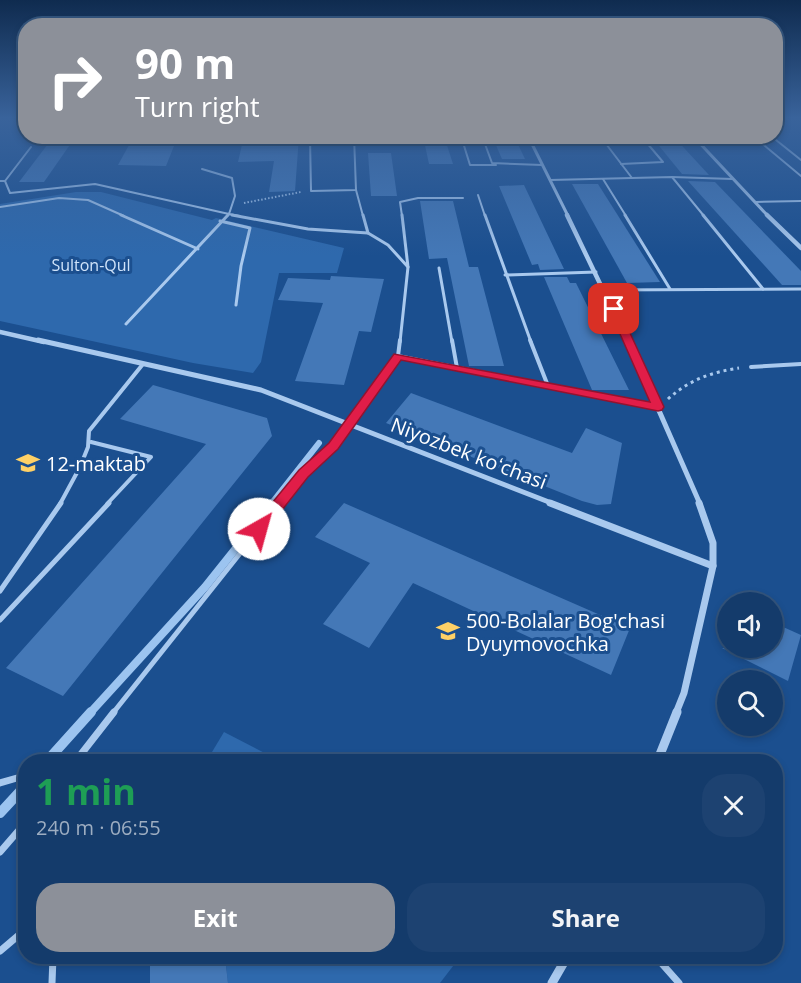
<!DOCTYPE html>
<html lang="en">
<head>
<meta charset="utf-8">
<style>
	body { margin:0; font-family:"Open Sans",sans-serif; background:#1d4271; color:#f1f3f6; height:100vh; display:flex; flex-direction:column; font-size:22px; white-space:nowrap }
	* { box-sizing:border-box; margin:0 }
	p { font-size:20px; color:#9dadc1 }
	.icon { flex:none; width:33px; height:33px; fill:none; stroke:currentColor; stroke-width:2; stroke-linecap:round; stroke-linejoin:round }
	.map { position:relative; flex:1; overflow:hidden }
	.details { position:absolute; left:18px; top:754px; width:765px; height:210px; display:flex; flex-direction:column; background:#143b6b; border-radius:24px; box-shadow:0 3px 9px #0003,0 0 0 2px #33557e }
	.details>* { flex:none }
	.guide { position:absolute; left:18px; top:18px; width:765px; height:126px; border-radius:24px; box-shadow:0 3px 9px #0003,0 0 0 2px #33557e; background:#8c9099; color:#fff; overflow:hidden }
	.buttons { position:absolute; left:717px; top:592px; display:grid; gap:12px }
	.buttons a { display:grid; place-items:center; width:66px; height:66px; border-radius:50%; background:#143b6b; box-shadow:0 3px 9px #0003,0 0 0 2px #33557e; font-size:30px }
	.pin { position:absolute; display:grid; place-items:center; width:51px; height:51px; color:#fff; margin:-26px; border-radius:12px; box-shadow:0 3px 9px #0006 }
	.me { position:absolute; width:66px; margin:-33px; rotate:38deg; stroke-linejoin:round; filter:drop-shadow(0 0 4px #0008) }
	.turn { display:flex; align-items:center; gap:21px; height:126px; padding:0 18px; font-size:27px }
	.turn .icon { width:78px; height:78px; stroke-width:2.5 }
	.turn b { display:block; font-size:42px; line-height:51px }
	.round { display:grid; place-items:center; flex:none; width:63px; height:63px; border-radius:24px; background:#1d4271 }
	.overview { display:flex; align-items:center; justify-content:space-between; height:102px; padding:0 18px }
	h1 { font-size:36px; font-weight:700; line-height:45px; color:#1e9e55 }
	.button { display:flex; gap:12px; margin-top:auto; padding:12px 18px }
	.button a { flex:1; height:69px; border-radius:24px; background:#8c9099; color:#fff; font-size:24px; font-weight:700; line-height:69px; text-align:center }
	.button a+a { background:#1d4271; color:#f1f3f6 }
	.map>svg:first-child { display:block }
	.green { fill:#2e69ad }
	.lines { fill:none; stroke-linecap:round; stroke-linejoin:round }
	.stream-far2 { stroke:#9cc4f0; stroke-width:6 }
	.stream-far1 { stroke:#9cc4f0; stroke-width:8 }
	.stream { stroke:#9cc4f0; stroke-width:10 }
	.building { fill:#4478b7 }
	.path-far1 { stroke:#a9c9ee; stroke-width:2; stroke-dasharray:1.5 2; stroke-linecap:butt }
	.path { stroke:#a9c9ee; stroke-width:3; stroke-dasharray:3 4; stroke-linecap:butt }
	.service-far4 { stroke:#a9c9ee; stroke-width:2 }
	.service-far3 { stroke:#a9c9ee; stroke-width:3 }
	.service-far2 { stroke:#a9c9ee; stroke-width:4 }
	.service-far1 { stroke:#a9c9ee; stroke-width:5 }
	.service { stroke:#a9c9ee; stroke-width:7 }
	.minor-far4 { stroke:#a9c9ee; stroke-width:3 }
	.minor-far3 { stroke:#a9c9ee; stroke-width:4.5 }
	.minor-far2 { stroke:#a9c9ee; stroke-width:5 }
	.minor-far1 { stroke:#a9c9ee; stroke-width:7 }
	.minor { stroke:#a9c9ee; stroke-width:9 }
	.route { fill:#e11d48; stroke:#92132f; stroke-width:1.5 }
	.labels { text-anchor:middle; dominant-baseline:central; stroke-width:6; stroke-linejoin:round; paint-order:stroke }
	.far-park-label { font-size:16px; fill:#cfe3fa; stroke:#1b4f8f }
	.street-label { font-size:20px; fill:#fff; stroke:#1b4f8f }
	.poi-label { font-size:20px; fill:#fff; stroke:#1b4f8f; text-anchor:start }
</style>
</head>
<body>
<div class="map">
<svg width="801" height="983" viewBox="0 0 801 983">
	<rect width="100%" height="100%" fill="#1b4f8f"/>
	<g class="green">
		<path d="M76,192H101L212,220L216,218L344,248L337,273H279L261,362L253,373L193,363L0,321V204Z"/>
		<path d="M224,732L282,762H206Z"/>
		<path d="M225,957H460L440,983H228Z"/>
	</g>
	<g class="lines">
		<path class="stream-far2" d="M271,504L319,443"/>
		<path class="stream-far1" d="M90,713L205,587L272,503"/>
		<g class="stream">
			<path d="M46,762L91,712"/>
			<path d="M0,813L26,785"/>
		</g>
	</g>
	<g class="building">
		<path d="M54,136H76L44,182H19Z"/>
		<path d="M134,136H178L166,166L118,165Z"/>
		<path d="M244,136H299L295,191L269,192L274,161L238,162Z"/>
		<path d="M423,136H444L453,164H429Z"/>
		<path d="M492,136H514L525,159H502Z"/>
		<path d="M651,136H673L709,175L682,174Z"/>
		<path d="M368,153H391L397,196H371Z"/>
		<path d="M688,181L715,182L801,271V285H782Z"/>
		<path d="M572,184H598L660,282L627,283Z"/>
		<path d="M524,185L564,269L540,270L538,264L532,265L499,186Z"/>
		<path d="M420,201H453L469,267H478L504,366H469L447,258L429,259Z"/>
		<path d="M331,276L384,279L371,332L359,331L344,385L295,381L323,303L278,300L288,278L330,280Z"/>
		<path d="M544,277H567L570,283H576L629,390H592Z"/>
		<path d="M153,385L267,418L272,436L63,696L6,668L206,444L120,419Z"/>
		<path d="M411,393L572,453L586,428L622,443L611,504L597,505L582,501L386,423Z"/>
		<path d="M344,503L630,628L611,675L413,583L369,648L323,624L370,563L315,537Z"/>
		<path d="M772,622L801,635L788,681L722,648H772Z"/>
		<path d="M150,957H225L228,983H150Z"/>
	</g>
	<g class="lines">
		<path class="path-far1" d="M244,203L301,192"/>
		<path class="path" d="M668,399C689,380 712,372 739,368"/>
		<g class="service-far4">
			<path d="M322,136L310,137L311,191L356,190L354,136"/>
			<path d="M461,136L470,165H496"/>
			<path d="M482,136L492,163L542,165"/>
			<path d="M600,136L632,178"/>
			<path d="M753,136L801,176"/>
			<path d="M771,136L801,160"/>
			<path d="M621,164L663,162L641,136"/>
			<path d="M672,177L733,179"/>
			<path d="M603,179L626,216"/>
			<path d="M550,180L672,177L704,216"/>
			<path d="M0,181H5L10,193L95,184L229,214L235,196L232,178L202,169"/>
			<path d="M5,181L31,147"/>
			<path d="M356,190L363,216"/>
			<path d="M478,195L485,216"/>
			<path d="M755,202L801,201"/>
			<path d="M0,207L59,198L88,200L124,216"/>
			<path d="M227,216L229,214L240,216"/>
			<path d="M402,216L400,202L418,198H463"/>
		</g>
		<g class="service-far3">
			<path d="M121,215L198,249"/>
			<path d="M232,215L308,229L368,233L363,215"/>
			<path d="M402,215L408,267"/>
			<path d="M485,215L531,342"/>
			<path d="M625,215L670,289"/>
			<path d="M703,215L763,289"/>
			<path d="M220,221L250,228L241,266L236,305"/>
			<path d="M368,233L388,245L408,267L400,342"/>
			<path d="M439,268L452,342"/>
			<path d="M505,275L596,272"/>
			<path d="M605,290L801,289"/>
			<path d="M126,324L228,215"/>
		</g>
		<g class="service-far2">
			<path d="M452,340L457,368"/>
			<path d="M530,340L548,386"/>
			<path d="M398,356L658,407"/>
			<path d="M751,367L801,364"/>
			<path d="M91,442L151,457L107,504"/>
			<path d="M60,504L80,467L88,447L89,431L143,364"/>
			<path d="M278,504L303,473L333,446L398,356L400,340"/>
		</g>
		<g class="service-far1">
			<path d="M0,591L61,503"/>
			<path d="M0,620L109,503"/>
			<path d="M113,713L280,503"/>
		</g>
		<g class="service">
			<path d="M75,762L114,712"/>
			<path d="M0,783L17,778L26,782"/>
			<path d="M0,852L26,822"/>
			<path d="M0,951L26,929"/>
			<path d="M656,957L679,983"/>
			<path d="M52,983L53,957"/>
		</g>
		<g class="minor-far4">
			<path d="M528,136L568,216"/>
			<path d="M693,136L768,216"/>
		</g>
		<g class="minor-far3">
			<path d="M567,215L628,342"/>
			<path d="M767,215L801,248"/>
			<path d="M0,332L44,342"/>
		</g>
		<g class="minor-far2">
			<path d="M38,340L261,390L554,504"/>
			<path d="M628,340L700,504"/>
		</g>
		<g class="minor-far1">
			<path d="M550,503L713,566"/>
			<path d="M676,713L684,693L713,566V543L699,503"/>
		</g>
		<g class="minor">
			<path d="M657,762L677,712"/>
			<path d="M552,983L567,957"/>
		</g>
	</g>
	<linearGradient id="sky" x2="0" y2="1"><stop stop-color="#0f2b4f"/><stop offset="0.46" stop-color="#39639b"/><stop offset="1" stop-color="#39639b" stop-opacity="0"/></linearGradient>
	<rect width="801" height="256" fill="url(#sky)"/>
	<path class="route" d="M614,306L619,309L664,407L662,410L658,411L401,360L338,449L308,477L264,533H254L252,529L254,525L299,470L329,443L394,354L650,402L609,309Z"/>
	<defs>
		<g id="school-bare" transform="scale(1.8)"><path d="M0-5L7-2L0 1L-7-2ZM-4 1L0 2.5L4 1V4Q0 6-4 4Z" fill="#ffd166" stroke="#1b4f8f" stroke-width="2.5" paint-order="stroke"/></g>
	</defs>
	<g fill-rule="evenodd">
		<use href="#school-bare" x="28" y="463"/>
		<use href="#school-bare" x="448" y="631"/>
	</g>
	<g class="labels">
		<g class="far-park-label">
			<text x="91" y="265">Sulton-Qul</text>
		</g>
		<g class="street-label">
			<text transform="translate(469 453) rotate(21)">Niyozbek koʻchasi</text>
		</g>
		<g class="poi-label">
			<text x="46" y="463">12-maktab</text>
			<text x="466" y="620">500-Bolalar Bog'chasi<tspan x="466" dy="23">Dyuymovochka</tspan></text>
		</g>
	</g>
</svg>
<div class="buttons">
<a><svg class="icon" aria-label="sound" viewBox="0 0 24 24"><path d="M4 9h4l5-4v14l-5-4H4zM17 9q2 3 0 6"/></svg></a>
<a><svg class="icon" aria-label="search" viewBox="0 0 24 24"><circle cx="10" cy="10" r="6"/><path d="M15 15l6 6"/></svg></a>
</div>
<div class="pin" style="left:614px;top:309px;background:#d93025"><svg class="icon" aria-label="arrive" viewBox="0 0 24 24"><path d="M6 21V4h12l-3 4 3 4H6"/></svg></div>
<svg class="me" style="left:259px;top:529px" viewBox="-20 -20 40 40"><circle r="19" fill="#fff"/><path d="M0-13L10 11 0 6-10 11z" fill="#e11d48"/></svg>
<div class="guide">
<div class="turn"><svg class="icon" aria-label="right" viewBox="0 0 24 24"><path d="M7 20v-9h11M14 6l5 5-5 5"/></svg><div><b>90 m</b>Turn right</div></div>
</div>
<section class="details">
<div class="overview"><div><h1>1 min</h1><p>240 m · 06:55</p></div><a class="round"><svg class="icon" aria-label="close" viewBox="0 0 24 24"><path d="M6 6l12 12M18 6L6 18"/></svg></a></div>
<div class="button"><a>Exit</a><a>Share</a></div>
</section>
</div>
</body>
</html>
